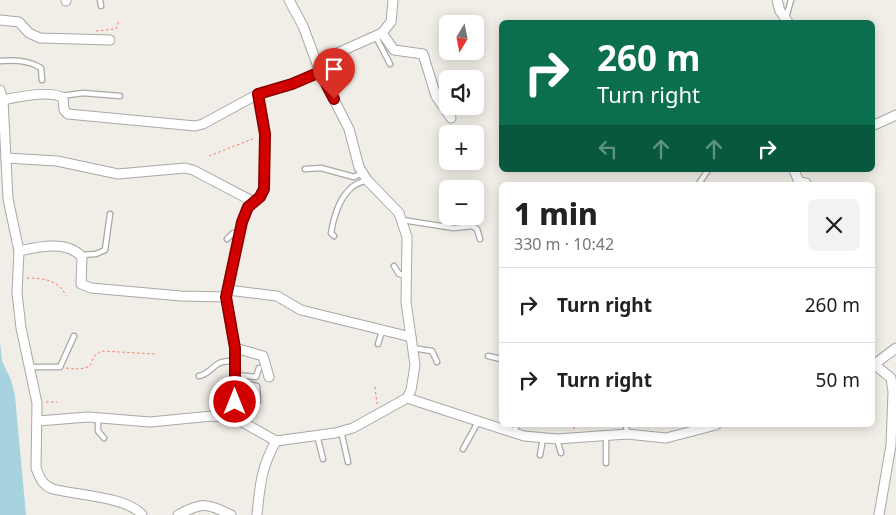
<!DOCTYPE html>
<html lang="en">
<head>
<meta charset="utf-8">
<style>
	body { margin:0; font-family:"Noto Sans",sans-serif; background:#f2f2f2; color:#222; height:100vh; display:flex; flex-direction:column; font-size:19px; white-space:nowrap }
	* { box-sizing:border-box; margin:0 }
	p { font-size:16px; color:#767676 }
	.icon { flex:none; width:28px; height:28px; fill:none; stroke:currentColor; stroke-width:2; stroke-linecap:round; stroke-linejoin:round }
	.map { position:relative; flex:1; overflow:hidden }
	.side { position:absolute; left:499px; top:182px; width:376px; height:245px; display:flex; flex-direction:column; background:#fff; border-radius:8px; box-shadow:0 2px 12px #0003 }
	.side>* { flex:none }
	.top-card { position:absolute; left:499px; top:20px; width:376px; height:152px; border-radius:8px; box-shadow:0 2px 12px #0003; background:#0b6e4f; color:#fff; overflow:hidden }
	.needle { width:32px; rotate:190deg }
	.fabs { position:absolute; left:439px; top:15px; display:grid; gap:10px }
	.fabs a { display:grid; place-items:center; width:45px; height:45px; border-radius:8px; background:#fff; box-shadow:0 2px 12px #0003; font-size:25px }
	.pin { position:absolute; display:grid; place-items:center; width:42px; height:42px; color:#fff; margin:-51px -21px; border-radius:50% 50% 50% 0; rotate:-45deg; box-shadow:0 0 5px #0007 }
	.pin .icon { rotate:45deg }
	.me { position:absolute; width:55px; margin:-28px; rotate:0deg; stroke-linejoin:round; filter:drop-shadow(0 0 4px #0008) }
	.turn { display:flex; align-items:center; gap:18px; height:105px; padding:0 15px; font-size:22px }
	.turn .icon { width:65px; height:65px; stroke-width:2.5 }
	.turn b { display:block; font-size:35px; line-height:42px }
	.lanes { display:flex; align-items:center; height:48px; padding:0 15px; background:#0003; justify-content:center; gap:25px; direction:ltr }
	.lanes .off { opacity:.35 }
	.round { display:grid; place-items:center; flex:none; width:52px; height:52px; border-radius:8px; background:#f2f2f2 }
	.overview { display:flex; align-items:center; justify-content:space-between; height:85px; padding:0 15px }
	h1 { font-size:30px; font-weight:800; line-height:38px }
	ul { padding:0; list-style:none }
	li { display:flex; align-items:center; gap:15px; height:75px; padding:0 15px; border-top:1px solid #e0e0e0 }
	li div { flex:1 }
	li b { display:block; font-size:19px }
	li em { font-style:normal }
	.map>svg:first-child { display:block }
	.water { fill:#a7d2df }
	.lines { fill:none; stroke-linecap:round; stroke-linejoin:round }
	.lane-casing { stroke:#a8a8a8; stroke-width:7 }
	.street-casing { stroke:#a8a8a8; stroke-width:11 }
	.path { stroke:#fb7d6e; stroke-width:1; stroke-dasharray:2.5 2.5; stroke-linecap:butt }
	.lane { stroke:#fff; stroke-width:4.5 }
	.street { stroke:#fff; stroke-width:9 }
	.route-casing { stroke:#880100; stroke-width:12 }
	.route { stroke:#d10100; stroke-width:9 }
</style>
</head>
<body>
<div class="map">
<svg width="896" height="515" viewBox="0 0 896 515">
	<rect width="100%" height="100%" fill="#f1eee7"/>
	<path class="water" d="M0,342L2,361L11,380L15,396L26,515H0Z"/>
	<g class="lines">
		<g class="lane-casing">
			<g id="lane">
				<path d="M100,0L101,6"/>
				<path d="M786,18L791,0"/>
				<path d="M376,37L390,64"/>
				<path d="M0,61C14,60 28,60 41,68L42,80"/>
				<path d="M61,96L83,93L120,96"/>
				<path d="M305,169L321,168L354,177L362,173"/>
				<path d="M698,185L708,170"/>
				<path d="M402,220L454,228L472,226L477,229L480,239"/>
				<path d="M334,236L331,233C333,219 339,199 350,189C354,184 362,182 367,180"/>
				<path d="M227,239L233,233L240,235"/>
				<path d="M80,255L96,254L105,250L110,214"/>
				<path d="M394,266L399,274L406,276"/>
				<path d="M378,344L382,331"/>
				<path d="M412,348L432,351L437,362"/>
				<path d="M488,356L501,359"/>
				<path d="M30,367H60L74,336"/>
				<path d="M236,375L256,377L259,368"/>
				<path d="M199,376C216,372 210,360 235,361"/>
				<path d="M236,382L257,386L258,401"/>
				<path d="M98,418V431L104,438"/>
				<path d="M626,425L627,434"/>
				<path d="M341,431L348,462"/>
				<path d="M515,433L516,425"/>
				<path d="M317,435L323,459"/>
				<path d="M606,435V463"/>
				<path d="M557,439L561,453"/>
				<path d="M463,449L478,422"/>
				<path d="M540,455L543,439"/>
			</g>
		</g>
		<g class="street-casing">
			<g id="street">
				<path d="M66,0V1"/>
				<path d="M777,0L780,11L788,22"/>
				<path d="M0,20L19,22L29,33L40,38L110,40"/>
				<path d="M382,33L394,50L423,54L436,96L451,118"/>
				<path d="M317,62L382,33L391,22L393,0"/>
				<path d="M0,90L3,100L8,199L19,251L17,293L21,328L37,403L36,468C40,478 42,485 53,489C75,495 129,497 142,515"/>
				<path d="M3,100C17,97 52,90 63,98L64,110L68,114L195,126L203,124L258,94L292,84L320,72"/>
				<path d="M872,126L896,115"/>
				<path d="M6,158L57,161L118,174L185,168L193,170L254,202"/>
				<path d="M794,170L799,182L806,183L807,185"/>
				<path d="M19,251C38,247 67,240 82,257L81,284L91,288L181,296L226,297"/>
				<path d="M228,290L277,296L301,310L411,337"/>
				<path d="M235,348L263,356L269,377"/>
				<path d="M875,365L891,378L893,392L891,445L879,515"/>
				<path d="M872,366L896,348"/>
				<path d="M407,398L524,436L557,439L627,434L666,438L716,425"/>
				<path d="M237,419L235,348L226,297L242,222L248,207L259,197L264,189L265,133L258,94"/>
				<path d="M38,421L88,417L150,422L212,416L237,419L276,441L335,433L353,428L407,398L411,390L415,365L406,302L407,237L399,213L367,180L359,167L349,129L320,72L303,26L289,0"/>
				<path d="M178,515C202,502 207,503 231,515"/>
				<path d="M257,515C260,485 261,468 276,441"/>
			</g>
		</g>
		<g class="path">
			<path d="M96,31L116,29L119,21"/>
			<path d="M209,156L255,138"/>
			<path d="M27,278C43,278 59,280 66,296"/>
			<path d="M66,368C75,369 81,370 90,366L94,356L101,351L156,354"/>
			<path d="M375,387L377,404"/>
			<path d="M46,402H57"/>
			<path d="M574,429V425"/>
		</g>
		<use href="#lane" class="lane"/>
		<use href="#street" class="street"/>
	</g>
	<g class="lines">
		<g class="route-casing">
			<path id="route" d="M235,402V348L226,297L242,222L248,207L260,197L264,189L265,134L258,94L292,84L320,72L334,99"/>
		</g>
		<use href="#route" class="route"/>
	</g>
</svg>
<div class="fabs">
<a><svg class="needle" viewBox="-14 -14 28 28"><path d="M0-13l5 13h-10z" fill="#e53935"/><path d="M0 13l5-13h-10z" fill="#767676"/></svg></a>
<a><svg class="icon" aria-label="sound" viewBox="0 0 24 24"><path d="M4 9h4l5-4v14l-5-4H4zM17 9q2 3 0 6"/></svg></a>
<a>+</a>
<a>−</a>
</div>
<div class="pin" style="left:334px;top:99px;background:#d93025"><svg class="icon" aria-label="arrive" viewBox="0 0 24 24"><path d="M6 21V4h12l-3 4 3 4H6"/></svg></div>
<svg class="me" style="left:235px;top:402px" viewBox="-20 -20 40 40"><circle r="17" fill="#d10100" stroke="#fff" stroke-width="3"/><path d="M0-11L8 9 0 5-8 9z" fill="#fff"/></svg>
<div class="top-card">
<div class="turn"><svg class="icon" aria-label="right" viewBox="0 0 24 24"><path d="M7 20v-9h11M14 6l5 5-5 5"/></svg><div><b>260 m</b>Turn right</div></div>
<div class="lanes"><svg class="icon off" aria-label="left" viewBox="0 0 24 24"><path d="M17 20v-9H6M10 6l-5 5 5 5"/></svg><svg class="icon off" aria-label="ahead" viewBox="0 0 24 24"><path d="M12 20V5M6 11l6-6 6 6"/></svg><svg class="icon off" aria-label="ahead" viewBox="0 0 24 24"><path d="M12 20V5M6 11l6-6 6 6"/></svg><svg class="icon" aria-label="right" viewBox="0 0 24 24"><path d="M7 20v-9h11M14 6l5 5-5 5"/></svg></div>
</div>
<section class="side">
<div class="overview"><div><h1>1 min</h1><p>330 m · 10:42</p></div><a class="round"><svg class="icon" aria-label="close" viewBox="0 0 24 24"><path d="M6 6l12 12M18 6L6 18"/></svg></a></div>
<ul>
<li><svg class="icon" aria-label="right" viewBox="0 0 24 24"><path d="M7 20v-9h11M14 6l5 5-5 5"/></svg><div><b>Turn right</b></div><em>260 m</em></li>
<li><svg class="icon" aria-label="right" viewBox="0 0 24 24"><path d="M7 20v-9h11M14 6l5 5-5 5"/></svg><div><b>Turn right</b></div><em>50 m</em></li>
</ul>
</section>
</div>
</body>
</html>
